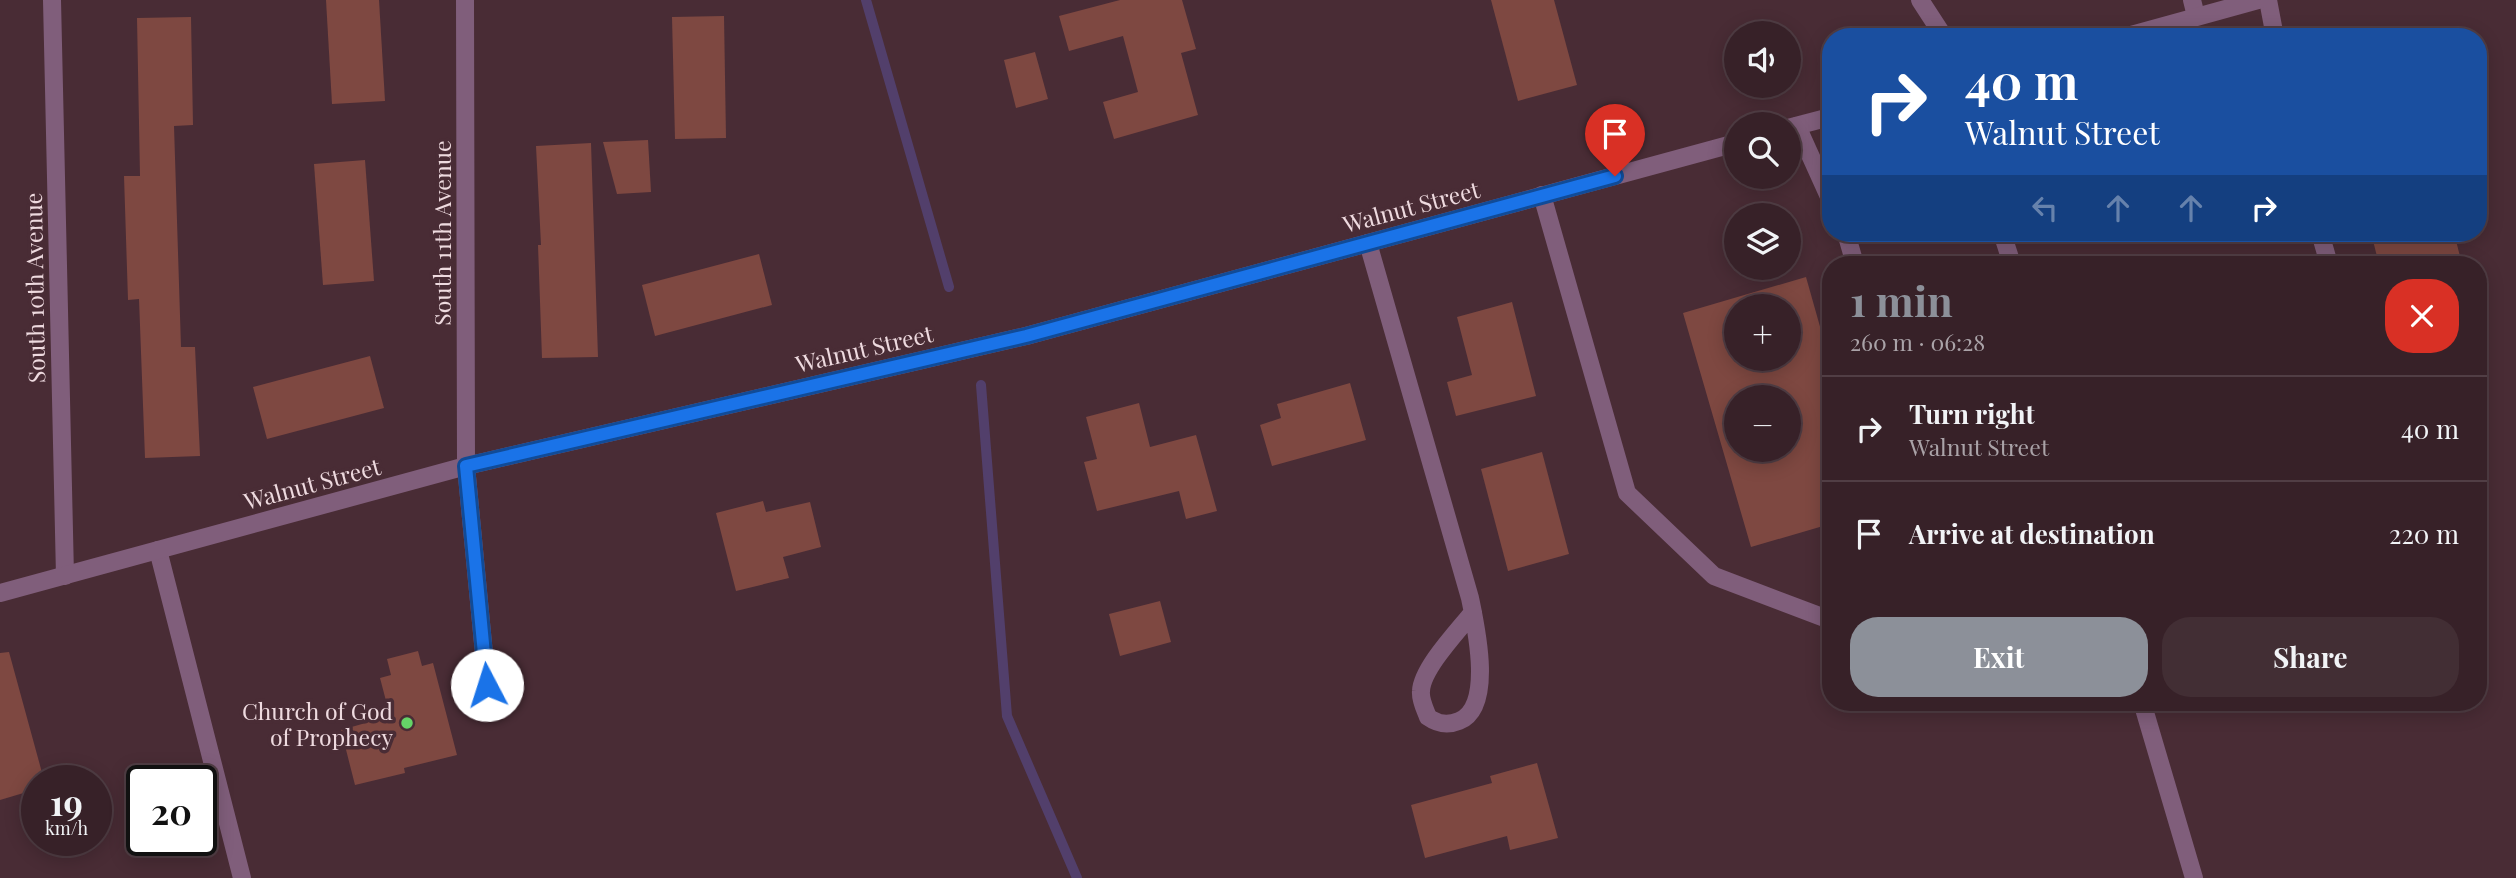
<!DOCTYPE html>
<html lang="en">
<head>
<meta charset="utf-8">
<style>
	body { margin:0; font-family:"Playfair Display",serif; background:#422e34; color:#f1f3f6; height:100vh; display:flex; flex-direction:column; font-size:26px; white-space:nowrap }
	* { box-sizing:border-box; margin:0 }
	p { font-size:23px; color:#aaa3a8 }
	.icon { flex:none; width:38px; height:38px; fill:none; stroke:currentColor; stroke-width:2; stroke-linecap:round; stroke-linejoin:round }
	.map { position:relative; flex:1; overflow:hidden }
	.side { position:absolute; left:1822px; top:256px; width:665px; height:455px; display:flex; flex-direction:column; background:#372128; border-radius:28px; box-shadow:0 4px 18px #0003,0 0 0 2px #513e45 }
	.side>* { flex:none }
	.hud { position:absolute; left:1822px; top:28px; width:665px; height:214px; border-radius:28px; box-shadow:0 4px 18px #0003,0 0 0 2px #513e45; background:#1a4fa0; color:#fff; overflow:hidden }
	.fabs { position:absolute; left:1724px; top:21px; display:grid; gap:14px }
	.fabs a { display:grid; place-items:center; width:77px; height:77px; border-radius:50%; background:#372128; box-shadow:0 4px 18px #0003,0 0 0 2px #513e45; font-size:35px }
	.speed { position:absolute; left:21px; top:765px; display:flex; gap:14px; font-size:35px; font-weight:700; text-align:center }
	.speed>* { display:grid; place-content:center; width:91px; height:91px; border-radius:50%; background:#372128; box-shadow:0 4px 18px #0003,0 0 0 2px #513e45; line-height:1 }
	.speed small { font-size:18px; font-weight:400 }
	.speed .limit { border:4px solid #111; border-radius:10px; background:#fff; color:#111 }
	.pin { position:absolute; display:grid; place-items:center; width:60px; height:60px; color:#fff; margin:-72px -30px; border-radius:50% 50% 50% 0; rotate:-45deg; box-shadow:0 0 7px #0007 }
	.pin .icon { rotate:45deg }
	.me { position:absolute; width:77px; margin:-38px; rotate:355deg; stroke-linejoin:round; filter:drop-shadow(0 0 5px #0008) }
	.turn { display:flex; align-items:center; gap:24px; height:147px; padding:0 28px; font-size:32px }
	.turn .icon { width:91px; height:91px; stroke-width:2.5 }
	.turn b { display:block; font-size:49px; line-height:60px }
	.lanes { display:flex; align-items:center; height:66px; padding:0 28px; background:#0003; justify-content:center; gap:35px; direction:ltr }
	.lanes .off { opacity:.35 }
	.round { display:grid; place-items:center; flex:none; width:74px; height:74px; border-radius:28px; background:#422e34 }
	.overview { display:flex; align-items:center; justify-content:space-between; height:119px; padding:0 28px }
	h1 { font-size:42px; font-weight:700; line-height:52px; color:#8c9099 }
	.cta { display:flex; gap:14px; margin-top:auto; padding:14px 28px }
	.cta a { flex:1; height:80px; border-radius:28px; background:#8c9099; color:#fff; font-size:28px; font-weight:700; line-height:80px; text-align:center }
	.cta a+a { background:#422e34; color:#f1f3f6 }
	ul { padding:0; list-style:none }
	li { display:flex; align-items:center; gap:21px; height:105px; padding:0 28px; border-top:2px solid #513e45 }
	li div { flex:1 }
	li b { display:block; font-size:26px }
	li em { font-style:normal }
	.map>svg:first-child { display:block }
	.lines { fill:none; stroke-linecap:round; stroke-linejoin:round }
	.stream { stroke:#523f6b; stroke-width:10 }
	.building { fill:#7e4841; fill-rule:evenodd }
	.service { stroke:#805e7b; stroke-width:18 }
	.minor { stroke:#805e7b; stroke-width:18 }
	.route-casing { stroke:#114b97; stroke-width:18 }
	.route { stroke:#1a73e8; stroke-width:12 }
	.poi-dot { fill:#65d467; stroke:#492c35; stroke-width:2.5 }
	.labels { text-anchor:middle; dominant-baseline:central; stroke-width:7; stroke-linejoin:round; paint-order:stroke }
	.street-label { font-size:23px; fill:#eedadf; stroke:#492c35 }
	.poi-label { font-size:23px; fill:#eedadf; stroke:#492c35; text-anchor:end }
</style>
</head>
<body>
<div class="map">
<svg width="2516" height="878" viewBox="0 0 2516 878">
	<rect width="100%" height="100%" fill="#492c35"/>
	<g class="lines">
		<g class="stream">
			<path d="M866,0L949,287"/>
			<path d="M981,385L1007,716L1077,878"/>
		</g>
	</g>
	<g class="building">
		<path d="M326,0H379L385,101L332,104Z"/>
		<path d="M1120,0H1182L1196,49L1181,53L1198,115L1114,139L1103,102L1138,92L1123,36L1069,51L1059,16Z"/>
		<path d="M1491,0H1554L1577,85L1518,101Z"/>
		<path d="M724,16L726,138L675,139L672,17Z"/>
		<path d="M191,17L193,125L174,126L181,347H195L200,456L145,458L139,299L128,300L124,176H140L137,18Z"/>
		<path d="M1035,52L1048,99L1016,108L1004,60Z"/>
		<path d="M648,140L651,192L617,194L603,142Z"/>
		<path d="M591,143L598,357L542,358L538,245H541L536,146Z"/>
		<path d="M365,160L374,281L323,285L314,164Z"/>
		<path d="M2371,233H2454L2462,264H2379Z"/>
		<path d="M759,254L772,305L655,336L642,285Z"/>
		<path d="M1806,277L1830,362V524L1751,547L1683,313ZM1736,306H1788V359H1736ZM1736,397H1788V450H1736Z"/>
		<path d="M1512,302L1536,396L1456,416L1447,382L1472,375L1457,317Z"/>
		<path d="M370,356L384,408L267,439L253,387Z"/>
		<path d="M1350,383L1366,440L1272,466L1260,425L1281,418L1277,404Z"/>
		<path d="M1139,403L1150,447L1196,435L1217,511L1186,519L1179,491L1097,511L1084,462L1097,459L1086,417Z"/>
		<path d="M1542,452L1569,554L1508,571L1481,469Z"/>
		<path d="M763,501L766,512L810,502L821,547L783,557L789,578L736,591L716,513Z"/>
		<path d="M1160,601L1171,642L1120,656L1109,614Z"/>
		<path d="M418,651L422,666L433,663L457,755L404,768L405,773L355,785L341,730L390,716L380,678L391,675L387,659Z"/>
		<path d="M9,652L44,780H37V789L0,800V653Z"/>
		<path d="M1537,763L1558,838L1510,850L1507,836L1425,858L1411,805L1492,783L1490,776Z"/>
	</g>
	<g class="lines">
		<g class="service">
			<path d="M1920,0L1944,37"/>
			<path d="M2192,0L2196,16"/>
			<path d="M2268,0L2275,37"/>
			<path d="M1797,126L1830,199"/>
			<path d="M1542,195L1627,493L1714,576L1830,620"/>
			<path d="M1846,233L1855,264"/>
			<path d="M2320,233L2329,264"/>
			<path d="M1368,243L1470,598C1476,627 1494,707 1459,721C1447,726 1438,724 1428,717C1425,709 1420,700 1421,691C1422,668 1459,630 1473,612"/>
			<path d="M466,466L487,685"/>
			<path d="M158,550L242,878"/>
		</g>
		<g class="minor">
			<path d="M52,0L65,576"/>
			<path d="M465,0L466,466"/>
			<path d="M2124,37L2258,0"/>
			<path d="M1788,128L1830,117"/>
			<path d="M2002,233L2012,264"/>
			<path d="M0,593L466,466L1026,336L1736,143"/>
			<path d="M2142,702L2194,878"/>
		</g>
	</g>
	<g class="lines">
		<g class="route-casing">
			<path id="route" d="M487,685L466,466L1026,336L1615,176"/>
		</g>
		<use href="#route" class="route"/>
	</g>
	<circle class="poi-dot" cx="407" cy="723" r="7"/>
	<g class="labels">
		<g class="street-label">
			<text transform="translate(1411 206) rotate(-15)">Walnut Street</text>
			<text transform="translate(441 233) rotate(-90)">South 11th Avenue</text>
			<text transform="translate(34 288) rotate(-91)">South 10th Avenue</text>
			<text transform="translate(864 348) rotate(-13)">Walnut Street</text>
			<text transform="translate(312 483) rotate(-15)">Walnut Street</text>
		</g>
		<g class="poi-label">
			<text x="393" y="710">Church of God<tspan x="393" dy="26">of Prophecy</tspan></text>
		</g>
	</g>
</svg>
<div class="fabs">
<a><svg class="icon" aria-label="sound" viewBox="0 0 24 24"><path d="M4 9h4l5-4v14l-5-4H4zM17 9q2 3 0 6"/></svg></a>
<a><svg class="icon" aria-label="search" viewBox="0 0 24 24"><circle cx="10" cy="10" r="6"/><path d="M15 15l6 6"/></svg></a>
<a><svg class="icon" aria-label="layers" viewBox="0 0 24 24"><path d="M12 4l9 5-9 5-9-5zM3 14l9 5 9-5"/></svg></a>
<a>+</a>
<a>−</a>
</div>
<div class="speed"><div>19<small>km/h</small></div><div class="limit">20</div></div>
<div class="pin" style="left:1615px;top:176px;background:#d93025"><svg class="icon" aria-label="arrive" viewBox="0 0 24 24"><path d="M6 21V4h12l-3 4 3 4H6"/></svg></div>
<svg class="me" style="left:487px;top:685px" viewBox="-20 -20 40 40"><circle r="19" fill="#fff"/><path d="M0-13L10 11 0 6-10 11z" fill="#1a73e8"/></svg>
<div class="hud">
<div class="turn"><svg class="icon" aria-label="right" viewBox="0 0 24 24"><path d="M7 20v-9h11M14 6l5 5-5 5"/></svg><div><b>40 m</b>Walnut Street</div></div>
<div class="lanes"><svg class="icon off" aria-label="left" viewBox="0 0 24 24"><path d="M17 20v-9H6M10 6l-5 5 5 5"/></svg><svg class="icon off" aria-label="ahead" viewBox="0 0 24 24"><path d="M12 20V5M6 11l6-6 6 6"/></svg><svg class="icon off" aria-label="ahead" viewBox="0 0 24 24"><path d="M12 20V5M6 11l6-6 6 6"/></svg><svg class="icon" aria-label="right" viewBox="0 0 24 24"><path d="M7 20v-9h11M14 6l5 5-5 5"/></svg></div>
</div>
<section class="side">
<div class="overview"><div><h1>1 min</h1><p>260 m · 06:28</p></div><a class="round" style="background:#d93025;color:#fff"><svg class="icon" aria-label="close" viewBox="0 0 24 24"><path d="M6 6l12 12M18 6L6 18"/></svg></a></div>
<ul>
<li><svg class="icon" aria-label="right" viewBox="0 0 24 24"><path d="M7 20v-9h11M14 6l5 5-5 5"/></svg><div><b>Turn right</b><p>Walnut Street</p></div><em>40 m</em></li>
<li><svg class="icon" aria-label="arrive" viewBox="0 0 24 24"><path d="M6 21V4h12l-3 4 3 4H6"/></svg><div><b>Arrive at destination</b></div><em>220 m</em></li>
</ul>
<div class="cta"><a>Exit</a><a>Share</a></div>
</section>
</div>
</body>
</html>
